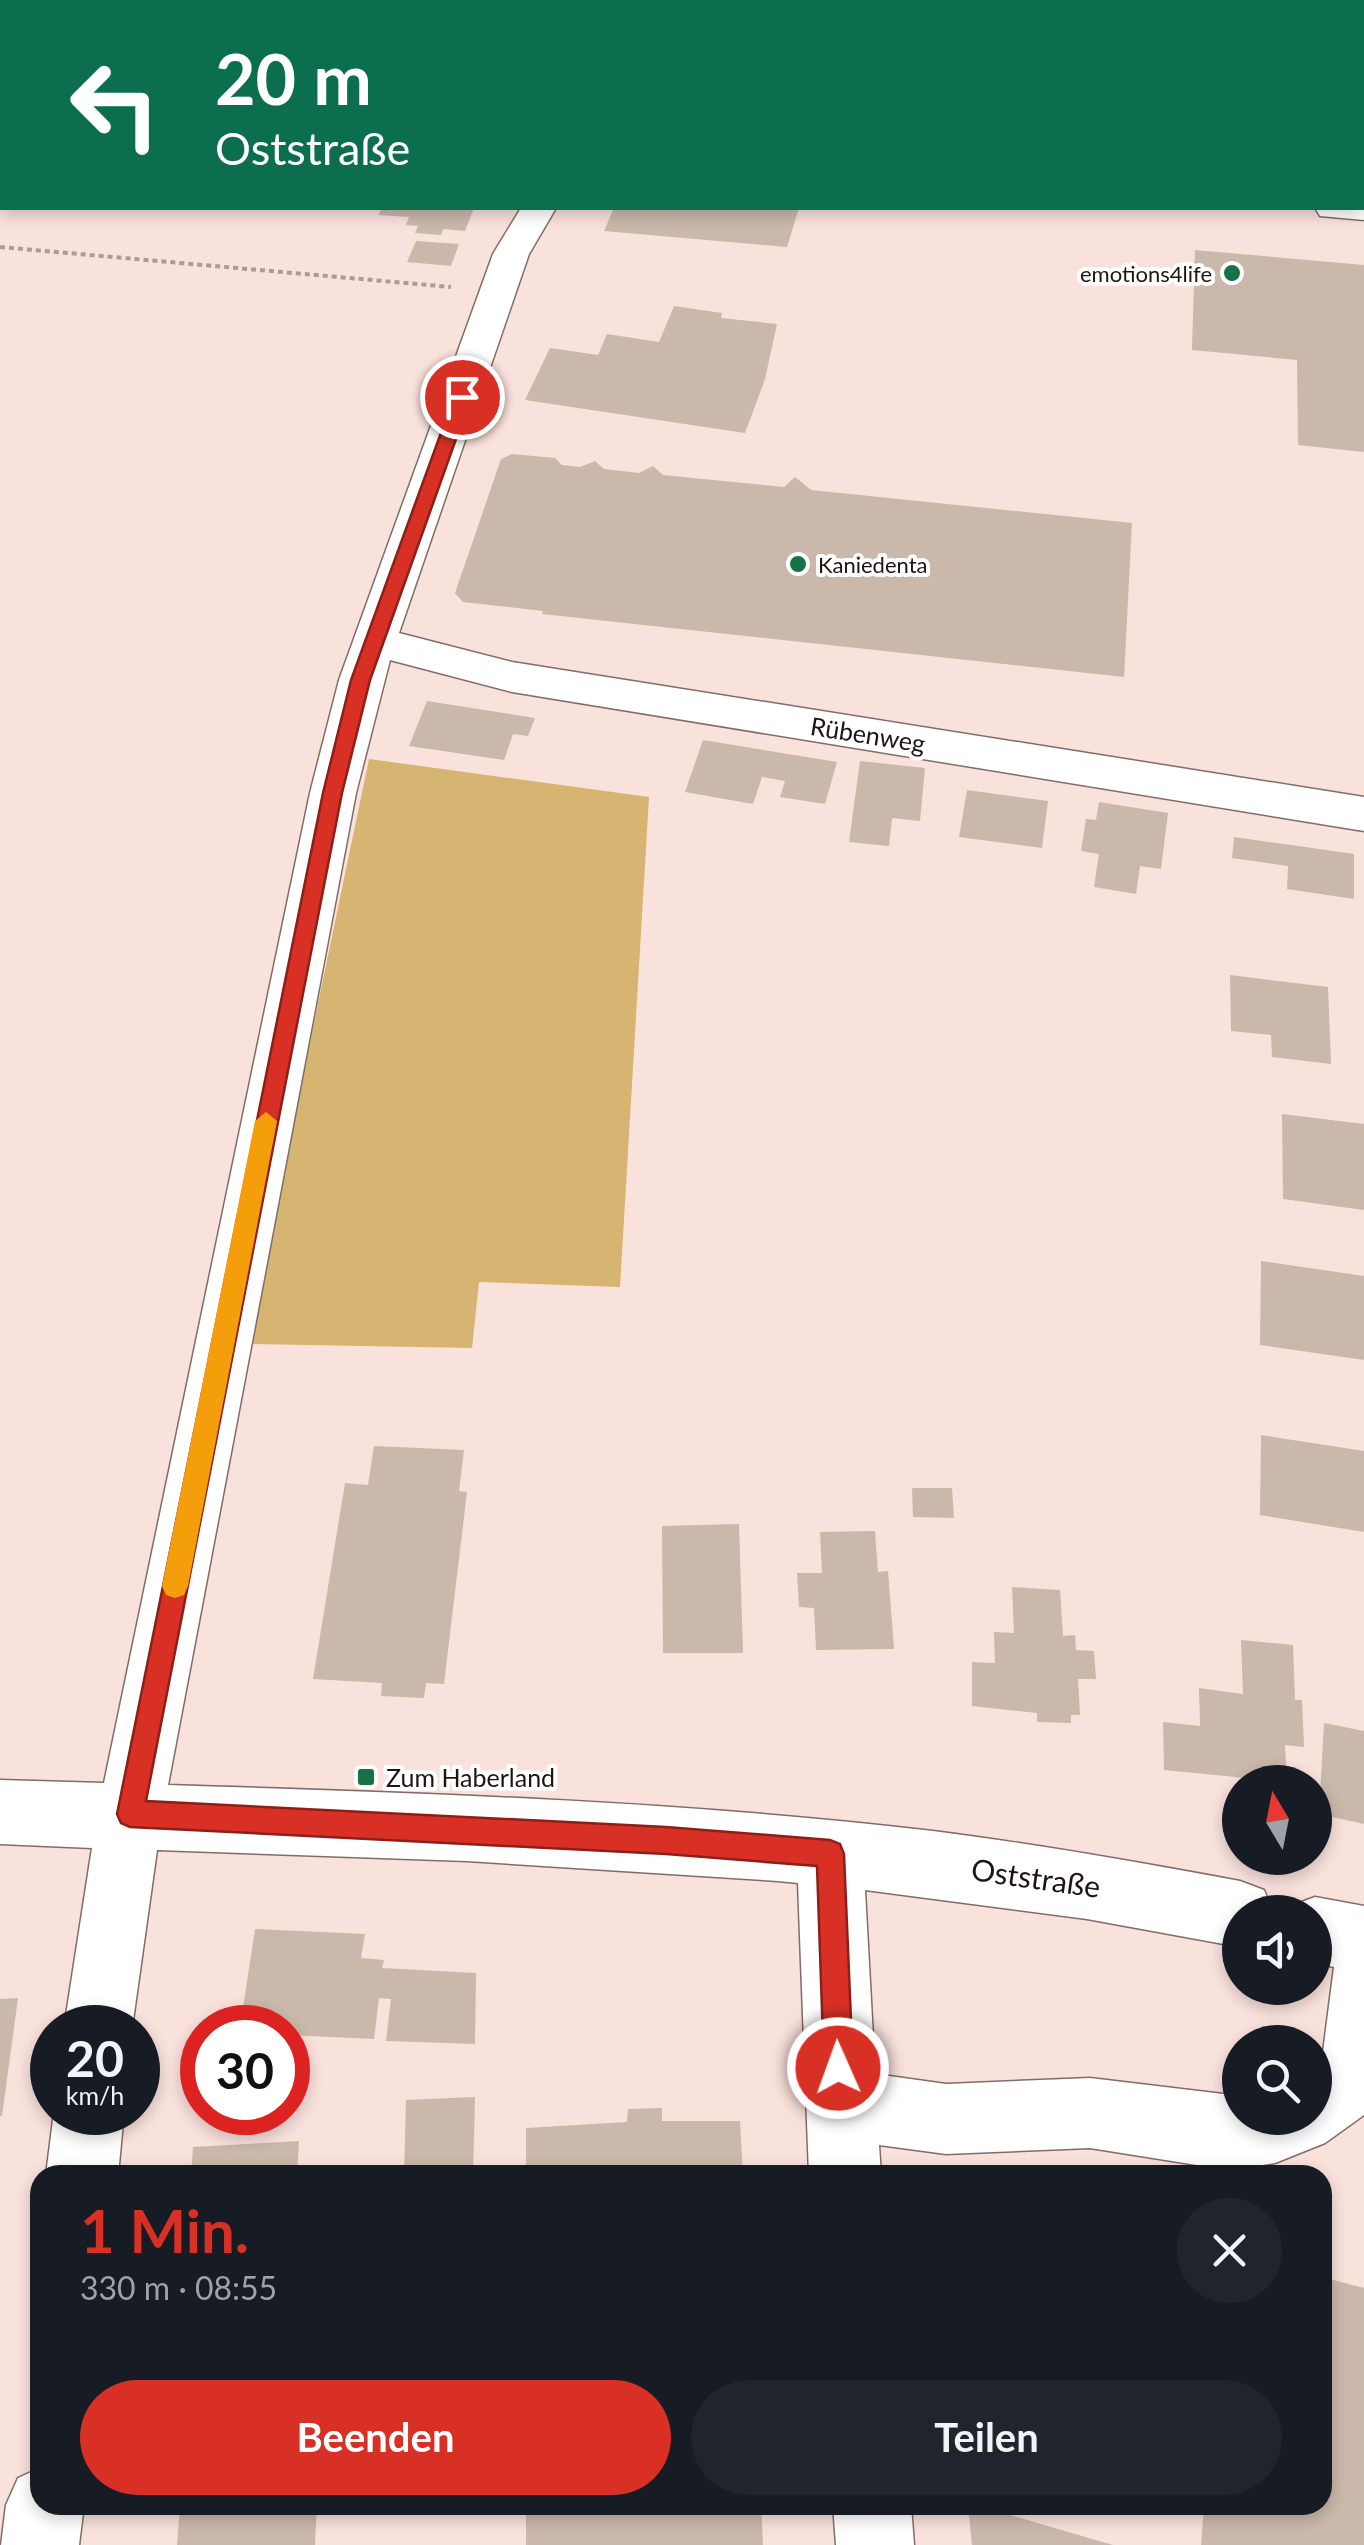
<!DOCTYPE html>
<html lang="de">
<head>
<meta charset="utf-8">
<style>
	body { margin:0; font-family:Lato,sans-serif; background:#20242c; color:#f1f3f6; height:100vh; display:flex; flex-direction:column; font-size:38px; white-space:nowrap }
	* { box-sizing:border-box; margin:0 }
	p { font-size:32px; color:#9ea1a6 }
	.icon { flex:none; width:55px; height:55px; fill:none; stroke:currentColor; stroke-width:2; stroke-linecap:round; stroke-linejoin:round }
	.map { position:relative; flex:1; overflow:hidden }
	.drawer { position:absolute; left:30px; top:2165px; width:1302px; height:350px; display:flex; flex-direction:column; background:#171b24; border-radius:30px; box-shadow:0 5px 15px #0003 }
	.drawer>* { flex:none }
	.banner { position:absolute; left:0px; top:0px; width:1365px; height:210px; box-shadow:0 5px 15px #0003; background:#0b6e4f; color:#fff; overflow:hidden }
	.needle { width:65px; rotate:350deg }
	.controls { position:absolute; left:1222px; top:1765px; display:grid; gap:20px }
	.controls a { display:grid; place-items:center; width:110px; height:110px; border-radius:50%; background:#171b24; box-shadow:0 5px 15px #0003; font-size:50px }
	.speed { position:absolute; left:30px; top:2005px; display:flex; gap:20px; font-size:50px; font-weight:700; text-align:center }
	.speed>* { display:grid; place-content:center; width:130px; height:130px; border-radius:50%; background:#171b24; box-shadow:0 5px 15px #0003; line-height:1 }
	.speed small { font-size:25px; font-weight:400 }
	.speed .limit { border:15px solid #d22; background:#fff; color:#111 }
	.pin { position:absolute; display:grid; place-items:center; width:85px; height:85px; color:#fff; margin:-42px; border:5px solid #fff; border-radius:50%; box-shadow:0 2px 10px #0007 }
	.me { position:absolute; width:110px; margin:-55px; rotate:358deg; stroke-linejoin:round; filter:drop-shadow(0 0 8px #0008) }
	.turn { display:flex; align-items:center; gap:35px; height:210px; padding:0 50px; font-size:45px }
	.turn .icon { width:130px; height:130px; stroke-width:2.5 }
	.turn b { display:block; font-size:70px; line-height:85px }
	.round { display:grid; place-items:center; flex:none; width:105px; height:105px; border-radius:52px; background:#20242c }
	.headline { display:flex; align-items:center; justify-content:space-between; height:170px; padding:0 50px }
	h1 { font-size:60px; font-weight:700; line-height:75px; color:#d93025 }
	.primary-button { display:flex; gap:20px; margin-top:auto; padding:20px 50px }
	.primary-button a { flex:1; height:115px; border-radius:60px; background:#d93025; color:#fff; font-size:40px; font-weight:700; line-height:115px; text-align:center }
	.primary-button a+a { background:#20242c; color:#f1f3f6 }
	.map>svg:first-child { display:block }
	.green { fill:#d6b471 }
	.building { fill:#cab8ab }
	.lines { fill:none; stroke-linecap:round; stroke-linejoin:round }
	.minor-casing { stroke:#816c67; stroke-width:3 }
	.path { stroke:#ad9a96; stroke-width:4; stroke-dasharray:5 4; stroke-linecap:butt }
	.minor { fill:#fff; fill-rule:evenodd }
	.route { fill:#d93025; stroke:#8d1f18; stroke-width:2.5 }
	.slow { fill:#f59e0b }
	.poi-dot { fill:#167348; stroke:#fff; stroke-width:4 }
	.labels { text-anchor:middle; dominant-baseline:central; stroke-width:8; stroke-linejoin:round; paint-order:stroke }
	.far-poi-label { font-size:22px; fill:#1d1513; stroke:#fff; text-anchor:end }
	.street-label { font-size:25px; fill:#1d1513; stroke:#fff }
	.poi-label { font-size:25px; fill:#1d1513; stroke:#fff; text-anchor:start }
	.near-street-label { font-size:30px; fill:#1d1513; stroke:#fff }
</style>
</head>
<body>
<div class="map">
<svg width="1364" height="2545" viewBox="0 0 1364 2545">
	<rect width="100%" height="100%" fill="#f9e1dc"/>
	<path class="green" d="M369,759L649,797L620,1287L479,1282L472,1348L247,1344Z"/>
	<g class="building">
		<path d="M382,208H474L465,231L443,229L441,235L415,233L418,226L406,225L409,217L378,215Z"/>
		<path d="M614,208H799L787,247L604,231Z"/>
		<path d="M416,241L459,244L451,266L407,262Z"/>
		<path d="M1195,250L1364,265V452L1298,445L1297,360L1192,350Z"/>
		<path d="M674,306L722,313L721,318L777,324L765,379L745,433L525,400L550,348L598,355L607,334L659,342Z"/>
		<path d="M512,454L555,458L562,465L580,467L595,461L604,469L639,473L653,466L663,475L784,487L795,477L811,490L1132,523L1124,677L542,614L543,611L463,602L455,593L501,459Z"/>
		<path d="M427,701L535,718L528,736L513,734L504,760L409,746Z"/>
		<path d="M703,740L837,762L825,804L780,797L785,781L762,777L753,804L685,792Z"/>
		<path d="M860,761L925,768L920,821L892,818L889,846L849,842Z"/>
		<path d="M967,790L1048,801L1042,848L959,837Z"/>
		<path d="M1099,802L1168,813L1161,869L1140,866L1136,894L1094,887L1099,854L1081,851L1086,819L1096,820Z"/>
		<path d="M1234,837L1354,854V899L1287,889L1288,866L1232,858Z"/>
		<path d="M1230,975L1328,987L1331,1064L1272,1057L1271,1035L1231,1031Z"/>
		<path d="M1282,1114L1364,1124V1210L1283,1199Z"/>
		<path d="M1261,1261L1364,1276V1360L1260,1345Z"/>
		<path d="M1261,1435L1364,1451V1532L1260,1515Z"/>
		<path d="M374,1446L464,1450L459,1491L467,1492L444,1684L426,1683L424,1698L381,1696L382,1683L313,1679L345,1483L368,1485Z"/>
		<path d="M912,1488H952L954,1518L913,1517Z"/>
		<path d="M739,1524L743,1653H663L662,1526Z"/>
		<path d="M875,1531L878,1572L888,1571L894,1649L816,1650L814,1608L799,1607L797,1573H822L820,1532Z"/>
		<path d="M1012,1587L1060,1590L1063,1636L1075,1635L1076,1650L1094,1651L1096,1679H1078L1080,1715H1071V1723L1037,1722V1713L972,1706V1662L995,1663L994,1632L1014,1633Z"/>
		<path d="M1241,1640L1293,1645L1295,1700H1302L1304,1747L1285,1745L1287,1782L1164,1770L1163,1722L1200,1726L1199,1688L1243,1694Z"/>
		<path d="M1324,1723L1364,1731V1824L1319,1814Z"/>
		<path d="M255,1929L365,1934L361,1958L384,1960L382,1968L476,1973L475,2044L386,2041L391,1999L379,1998L374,2039L288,2035V2028H240Z"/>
		<path d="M18,1998L2,2116H0V1999Z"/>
		<path d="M475,2097L473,2174L404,2175L406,2100Z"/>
		<path d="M662,2108V2121H740L743,2175H526V2128L627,2122L628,2109Z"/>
		<path d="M299,2141L297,2175H191L193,2147Z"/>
		<path d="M1322,2277L1364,2288V2545H1201L1204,2505H1322Z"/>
		<path d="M180,2505H317L315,2545H177Z"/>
		<path d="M526,2505H761L763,2545H526Z"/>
		<path d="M968,2505H976L1113,2545H972Z"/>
	</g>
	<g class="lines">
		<g class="minor-casing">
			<g id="minor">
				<path d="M409,0H452L453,2H411Z"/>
				<rect x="649" y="0" width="32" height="2"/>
				<path d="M1364,198V220L1320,216L1315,208H1362Z"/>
				<path d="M521,208H556L529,254L399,633L512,662L1364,797V831L512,692L390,660L356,793L168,1785C423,1793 679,1801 933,1831C1036,1844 1138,1862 1240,1881L1264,1890L1273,1912H1240V1947L1087,1919L865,1890L875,2074L946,2084L1090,2078L1240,2096V2118H1315V2065L1323,2052L1334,1967L1315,1963V1912H1289L1291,1906L1315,1897L1364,1906V2115L1325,2143L1275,2163L1250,2167L1197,2165L1090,2148L946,2154L879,2145L881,2175H809L798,1883L778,1881L467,1861L157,1850L132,2028H64L92,1848L0,1844V1780L104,1783L310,793L339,680L493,254Z"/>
				<path d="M54,2112H124L118,2175H46Z"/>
				<path d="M40,2468V2505H84L79,2545H1L6,2505L18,2478Z"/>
				<path d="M833,2505H911L914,2545H836Z"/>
			</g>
		</g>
		<path class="path" d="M0,247L451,287"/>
		<use href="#minor" class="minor"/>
	</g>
	<path class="route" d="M462,392L471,397L370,680L342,793L146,1801L666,1827L830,1840L840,1844L844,1854L853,2068L848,2079L838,2083L828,2079L824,2068L817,1866L666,1854L130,1827L121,1823L117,1814L323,793L351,680L454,397Z"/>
	<path class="slow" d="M266,1112L277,1121L188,1586L184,1595L175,1598L166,1595L162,1586L255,1121Z"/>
	<g class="poi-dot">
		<circle cx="1232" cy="273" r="10"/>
		<circle cx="798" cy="564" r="10"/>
		<rect x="356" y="1767" width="20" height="20" rx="5"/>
	</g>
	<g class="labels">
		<g class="far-poi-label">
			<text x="1212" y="273">emotions4life</text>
			<text x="818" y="564" text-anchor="start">Kaniedenta</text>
		</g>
		<g class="street-label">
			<text transform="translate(868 734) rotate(9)">Rübenweg</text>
		</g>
		<g class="poi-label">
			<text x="386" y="1777">Zum Haberland</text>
		</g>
		<g class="near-street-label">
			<text transform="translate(1036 1877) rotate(8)">Oststraße</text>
		</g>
	</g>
</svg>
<div class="controls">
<a><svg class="needle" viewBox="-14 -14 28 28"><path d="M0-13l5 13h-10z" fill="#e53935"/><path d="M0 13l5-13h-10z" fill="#9ea1a6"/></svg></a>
<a><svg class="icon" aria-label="sound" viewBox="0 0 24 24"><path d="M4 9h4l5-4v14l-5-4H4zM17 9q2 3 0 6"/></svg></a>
<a><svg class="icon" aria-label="search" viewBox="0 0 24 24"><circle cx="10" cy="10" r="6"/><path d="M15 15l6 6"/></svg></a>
</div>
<div class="speed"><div>20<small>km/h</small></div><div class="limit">30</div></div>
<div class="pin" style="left:462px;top:397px;background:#d93025"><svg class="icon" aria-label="arrive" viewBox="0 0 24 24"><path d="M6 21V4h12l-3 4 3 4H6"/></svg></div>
<svg class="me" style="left:838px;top:2068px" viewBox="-20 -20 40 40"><circle r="17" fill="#d93025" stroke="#fff" stroke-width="3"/><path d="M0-11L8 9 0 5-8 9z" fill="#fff"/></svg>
<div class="banner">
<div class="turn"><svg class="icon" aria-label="left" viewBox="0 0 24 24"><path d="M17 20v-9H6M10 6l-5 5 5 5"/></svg><div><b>20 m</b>Oststraße</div></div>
</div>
<section class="drawer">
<div class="headline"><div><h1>1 Min.</h1><p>330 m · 08:55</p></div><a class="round"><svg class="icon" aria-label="close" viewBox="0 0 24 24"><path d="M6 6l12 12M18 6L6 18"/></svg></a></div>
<div class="primary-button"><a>Beenden</a><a>Teilen</a></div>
</section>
</div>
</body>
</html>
